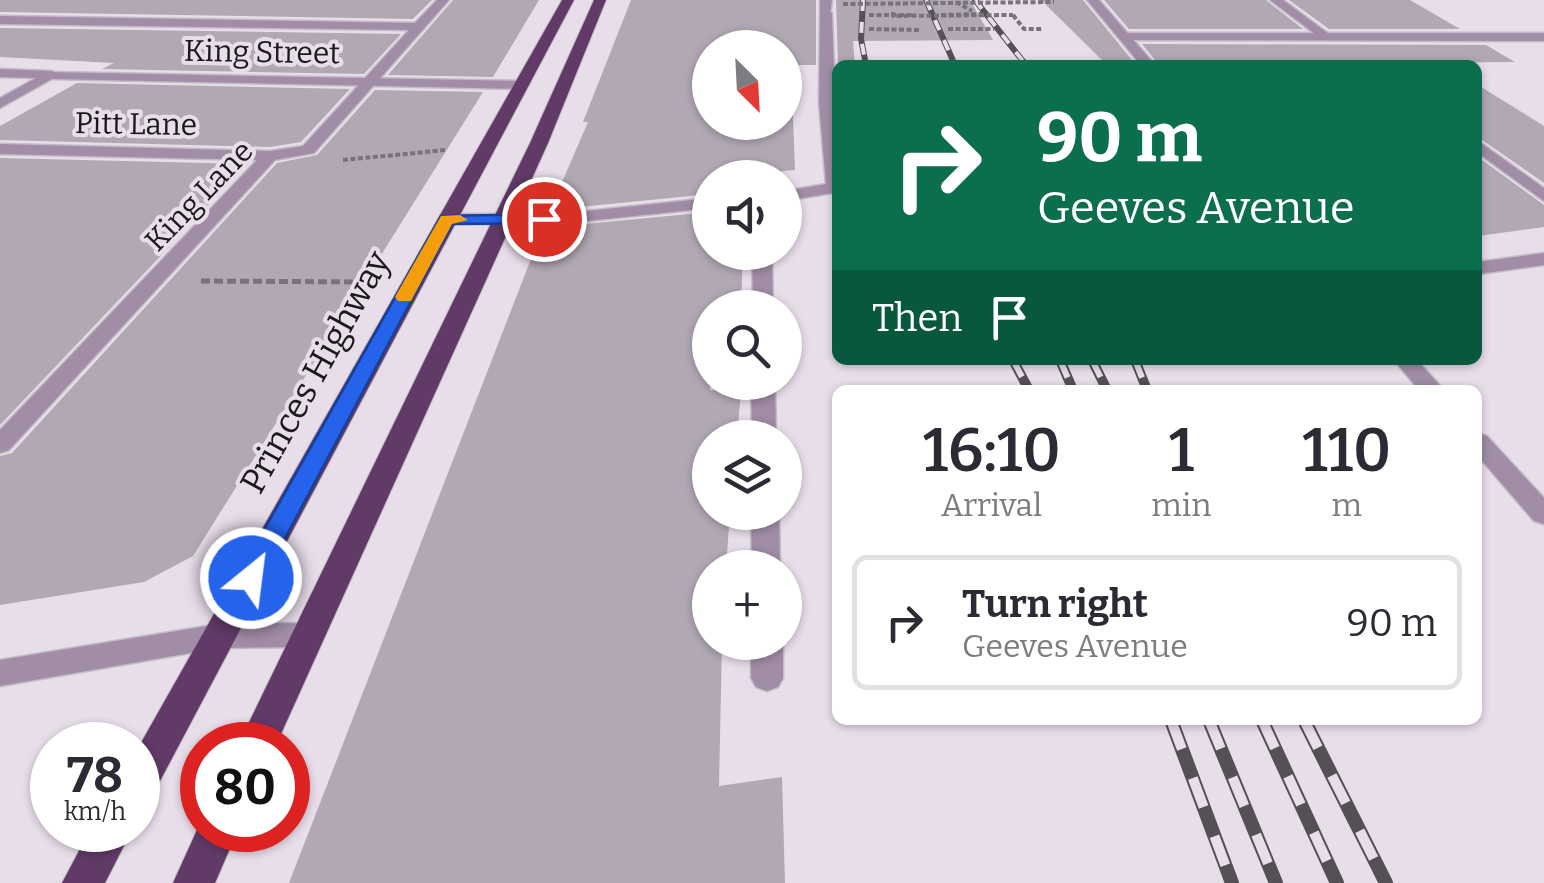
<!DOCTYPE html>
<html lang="en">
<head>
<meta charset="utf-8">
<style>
	body { margin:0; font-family:Bitter,serif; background:#f7f7f7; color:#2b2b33; height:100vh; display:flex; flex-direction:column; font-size:38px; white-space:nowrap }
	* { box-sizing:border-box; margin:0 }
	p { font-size:32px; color:#7c7c81 }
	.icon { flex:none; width:55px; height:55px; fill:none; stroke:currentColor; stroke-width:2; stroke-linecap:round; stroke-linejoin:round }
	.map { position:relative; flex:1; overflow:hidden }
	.panel { position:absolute; left:832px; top:385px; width:650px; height:340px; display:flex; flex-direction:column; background:#fff; border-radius:15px; box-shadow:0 2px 8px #0004 }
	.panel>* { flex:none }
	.banner { position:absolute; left:832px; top:60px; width:650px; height:305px; border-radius:15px; box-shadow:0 2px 8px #0004; background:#0b6e4f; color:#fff; overflow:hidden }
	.needle { width:65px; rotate:156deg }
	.buttons { position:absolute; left:692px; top:30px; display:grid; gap:20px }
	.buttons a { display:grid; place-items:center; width:110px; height:110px; border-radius:50%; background:#fff; box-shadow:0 2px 8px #0004; font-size:50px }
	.speed { position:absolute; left:30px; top:722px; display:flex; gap:20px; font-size:50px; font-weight:700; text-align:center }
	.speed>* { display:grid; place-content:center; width:130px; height:130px; border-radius:50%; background:#fff; box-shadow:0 2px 8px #0004; line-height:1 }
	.speed small { font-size:25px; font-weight:400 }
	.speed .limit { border:15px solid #d22; background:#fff; color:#111 }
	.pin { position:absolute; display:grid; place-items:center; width:85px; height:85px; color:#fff; margin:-42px; border:5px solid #fff; border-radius:50%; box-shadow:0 2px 10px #0007 }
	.me { position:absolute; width:110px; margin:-55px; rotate:29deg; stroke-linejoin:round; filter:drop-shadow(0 0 8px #0008) }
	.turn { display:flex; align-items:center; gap:35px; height:210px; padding:0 40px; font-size:45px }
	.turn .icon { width:130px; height:130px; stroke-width:2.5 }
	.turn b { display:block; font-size:70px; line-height:85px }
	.then { display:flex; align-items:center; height:95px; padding:0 40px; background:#0003; gap:20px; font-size:38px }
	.eta { display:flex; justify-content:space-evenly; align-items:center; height:170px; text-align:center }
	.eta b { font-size:60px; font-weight:600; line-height:70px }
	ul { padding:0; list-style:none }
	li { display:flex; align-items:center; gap:30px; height:135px; margin:0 20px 15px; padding:0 20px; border:5px solid #e1e1e2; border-radius:15px }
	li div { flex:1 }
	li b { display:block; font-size:38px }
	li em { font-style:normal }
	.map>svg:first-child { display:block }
	.building { fill:#b1a8b3; fill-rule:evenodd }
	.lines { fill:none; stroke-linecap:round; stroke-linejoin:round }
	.service-casing { stroke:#c3bbc5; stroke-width:3 }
	.pedestrian-casing { stroke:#c3bbc5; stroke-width:3 }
	.minor-casing { stroke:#c3bbc5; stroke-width:3 }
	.tertiary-casing { stroke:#c3bbc5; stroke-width:3 }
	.trunk-casing { stroke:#c3bbc5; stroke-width:2 }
	.path-far1 { stroke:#78727a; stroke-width:4; stroke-dasharray:5 2.5; stroke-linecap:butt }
	.path { stroke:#78727a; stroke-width:5; stroke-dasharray:9 4; stroke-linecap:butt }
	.service { fill:#a18da6; fill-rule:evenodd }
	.pedestrian { fill:#a18da6; fill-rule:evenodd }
	.minor { fill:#a18da6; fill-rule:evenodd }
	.tertiary { fill:#a18da6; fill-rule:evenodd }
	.trunk { fill:#613a68; fill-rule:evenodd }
	.rail-far2-casing { stroke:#555056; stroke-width:6 }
	.rail-far1-casing { stroke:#555056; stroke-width:10 }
	.rail-casing { stroke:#555056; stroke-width:14 }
	.rail-far2 { stroke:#e8deea; stroke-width:4; stroke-dasharray:11; stroke-linecap:butt }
	.rail-far1 { stroke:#e8deea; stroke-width:6; stroke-dasharray:19; stroke-linecap:butt }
	.rail { stroke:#e8deea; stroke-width:10; stroke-dasharray:31; stroke-linecap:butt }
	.path-bridge { stroke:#78727a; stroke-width:4; stroke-dasharray:5 2.5; stroke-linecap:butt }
	.route { fill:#2563eb; stroke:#184099; stroke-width:2.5 }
	.slow { fill:#f59e0b }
	.labels { text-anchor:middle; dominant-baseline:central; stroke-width:8; stroke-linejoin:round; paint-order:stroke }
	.far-street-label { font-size:30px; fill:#1c191d; stroke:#e8deea }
	.street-label { font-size:35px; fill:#1c191d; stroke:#e8deea }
</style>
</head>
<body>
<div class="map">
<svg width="1544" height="883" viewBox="0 0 1544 883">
	<rect width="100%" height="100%" fill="#e8deea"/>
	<g class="building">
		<path d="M0,0H432L413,19L0,12Z"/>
		<path d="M453,0H539L493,77L388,75Z"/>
		<path d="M631,0H816V65H791L795,170L710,178V194L550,210L588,122H583ZM710,48H785V122H710Z"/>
		<path d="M836,0H970L993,40L853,41L855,65H838Z"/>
		<path d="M1041,0H1083L1136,65H1107Z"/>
		<path d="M1104,0H1266L1303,29H1129Z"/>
		<path d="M1289,0H1410L1460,29H1329Z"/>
		<path d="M0,28L401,34L364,74L102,69L114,63L0,57Z"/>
		<path d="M1142,44L1486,45L1515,62L1159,65Z"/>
		<path d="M77,83L350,89L301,142L270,147L0,140V126Z"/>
		<path d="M1478,85L1544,126V183L1478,137Z"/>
		<path d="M375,90L483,92L193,556L144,582L0,605V456L12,453L277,163L317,155Z"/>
		<path d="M1478,157L1544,205V227L1478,236Z"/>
		<path d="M0,158L248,164L0,425Z"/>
		<path d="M710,212V252H743L741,308H710V390H741L737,438H710V512H730L726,568H710V642H722L719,786L782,777L785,883H289L543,228Z"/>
	</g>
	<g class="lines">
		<g class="service-casing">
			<g id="service">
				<path d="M437,0H449L314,153L275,160L9,450L0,453V430L257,160L0,154V144L270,151L303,146L409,30L0,24V16L415,23Z"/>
				<path d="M820,0H832L830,15L820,13Z"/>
				<path d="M1270,0H1283L1333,37L1323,40Z"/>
				<path d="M1478,141L1544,188V201L1478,153Z"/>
				<path d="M752,252H772L773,308H753Z"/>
				<path d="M751,382H775L776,438H752Z"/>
				<path d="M751,512H779L780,568H752Z"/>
				<path d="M751,642H783V678L778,687L767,691L756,687L751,678Z"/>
			</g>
		</g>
		<g class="pedestrian-casing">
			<path id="pedestrian" d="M47,72L522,81L529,85L522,89L52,79L47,78Z"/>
		</g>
		<g class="minor-casing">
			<g id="minor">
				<path d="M826,10L832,13L838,192L785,201V191L826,184L819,103L820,13Z"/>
				<path d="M1128,33H1544V41L1124,40Z"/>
				<path d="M0,69L52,71L59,75L0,108V98L36,78L0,77Z"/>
				<path d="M710,198V208L559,224H447L438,219L447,214H559Z"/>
				<path d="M1544,253V265L1478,274V262Z"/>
				<path d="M309,623L320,627L325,635L320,643L309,647L219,648L0,686V660L219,624Z"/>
			</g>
		</g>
		<g class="tertiary-casing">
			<g id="tertiary">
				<path d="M1087,0H1099L1155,65H1141Z"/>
				<path d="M1394,360H1417L1444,390H1419Z"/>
				<path d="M1478,433L1487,436L1544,498V524L1534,521L1478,456Z"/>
			</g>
		</g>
		<g class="trunk-casing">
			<g id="trunk">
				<path d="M562,0H574L152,796L138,801V748Z"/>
				<path d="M594,0H606L548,143L276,745H238L530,143Z"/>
				<path d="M202,819V830H238L215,883H173Z"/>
				<path d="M90,830H132L105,883H62Z"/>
			</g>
		</g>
		<g class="path-far1">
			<path d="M956,2L972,11"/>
			<path d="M869,15H915"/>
			<path d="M941,15L982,14"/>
			<path d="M1013,15L1024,29H1043"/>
			<path d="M869,29L920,30"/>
			<path d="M948,29H994"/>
			<path d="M343,160L446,150"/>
		</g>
		<path class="path" d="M201,281L373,282"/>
		<use href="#service" class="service"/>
		<use href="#pedestrian" class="pedestrian"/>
		<use href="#minor" class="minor"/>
		<use href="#tertiary" class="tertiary"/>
		<use href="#trunk" class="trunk"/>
		<g class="rail-far2-casing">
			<g id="rail-far2">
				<path d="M863,0L861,39L866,65"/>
				<path d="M926,0L955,65"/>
				<path d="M975,0L1026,65"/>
			</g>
		</g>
		<g class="rail-far1-casing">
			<g id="rail-far1">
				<path d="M1013,360L1029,390"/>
				<path d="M1060,360L1073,390"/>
				<path d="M1092,360L1107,390"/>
				<path d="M1135,360L1147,390"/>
			</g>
		</g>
		<g class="rail-casing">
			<g id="rail">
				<path d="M1171,720L1232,883"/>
				<path d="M1209,720L1276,883"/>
				<path d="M1262,720L1337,883"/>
				<path d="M1304,720L1386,883"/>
			</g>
		</g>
		<use href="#rail-far2" class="rail-far2"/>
		<use href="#rail-far1" class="rail-far1"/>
		<use href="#rail" class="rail"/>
		<g class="path-bridge">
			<path d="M843,4L1054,2"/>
			<path d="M893,12V16L1013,15"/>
		</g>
	</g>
	<path class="route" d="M544,214L550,216V223L452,224L264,578L260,585H241L237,578L441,216Z"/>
	<path class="slow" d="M460,215L468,220L452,224L411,301H398L395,297L441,216Z"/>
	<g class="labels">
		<g class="far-street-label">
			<text transform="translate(262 52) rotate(1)">King Street</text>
			<text transform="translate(136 124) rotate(1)">Pitt Lane</text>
			<text transform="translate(199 196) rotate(-46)">King Lane</text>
		</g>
		<g class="street-label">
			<text transform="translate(315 372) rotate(-61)">Princes Highway</text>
		</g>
	</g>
</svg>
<div class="buttons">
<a><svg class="needle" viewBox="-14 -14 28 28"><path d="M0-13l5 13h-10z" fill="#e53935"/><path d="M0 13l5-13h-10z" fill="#7c7c81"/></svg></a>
<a><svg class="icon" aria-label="sound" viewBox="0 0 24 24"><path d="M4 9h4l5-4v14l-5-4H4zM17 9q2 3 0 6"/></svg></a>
<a><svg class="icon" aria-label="search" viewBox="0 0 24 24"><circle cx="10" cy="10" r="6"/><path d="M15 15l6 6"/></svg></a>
<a><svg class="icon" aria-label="layers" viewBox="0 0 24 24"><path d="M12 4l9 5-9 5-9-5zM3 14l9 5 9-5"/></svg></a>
<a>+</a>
</div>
<div class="speed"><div>78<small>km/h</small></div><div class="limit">80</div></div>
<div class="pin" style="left:544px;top:219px;background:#d93025"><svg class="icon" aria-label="arrive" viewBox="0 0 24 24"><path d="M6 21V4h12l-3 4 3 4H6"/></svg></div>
<svg class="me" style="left:251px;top:578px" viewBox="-20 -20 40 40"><circle r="17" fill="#2563eb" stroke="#fff" stroke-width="3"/><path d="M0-11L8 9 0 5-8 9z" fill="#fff"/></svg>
<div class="banner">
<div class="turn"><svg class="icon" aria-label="right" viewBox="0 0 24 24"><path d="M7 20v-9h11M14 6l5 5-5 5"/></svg><div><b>90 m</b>Geeves Avenue</div></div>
<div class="then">Then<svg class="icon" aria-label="arrive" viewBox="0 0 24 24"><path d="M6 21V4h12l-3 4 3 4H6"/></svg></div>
</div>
<section class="panel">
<div class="eta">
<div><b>16:10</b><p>Arrival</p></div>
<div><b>1</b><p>min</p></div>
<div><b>110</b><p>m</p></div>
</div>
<ul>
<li><svg class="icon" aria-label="right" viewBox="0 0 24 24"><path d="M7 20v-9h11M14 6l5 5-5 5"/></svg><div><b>Turn right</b><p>Geeves Avenue</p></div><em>90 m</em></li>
</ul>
</section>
</div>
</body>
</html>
